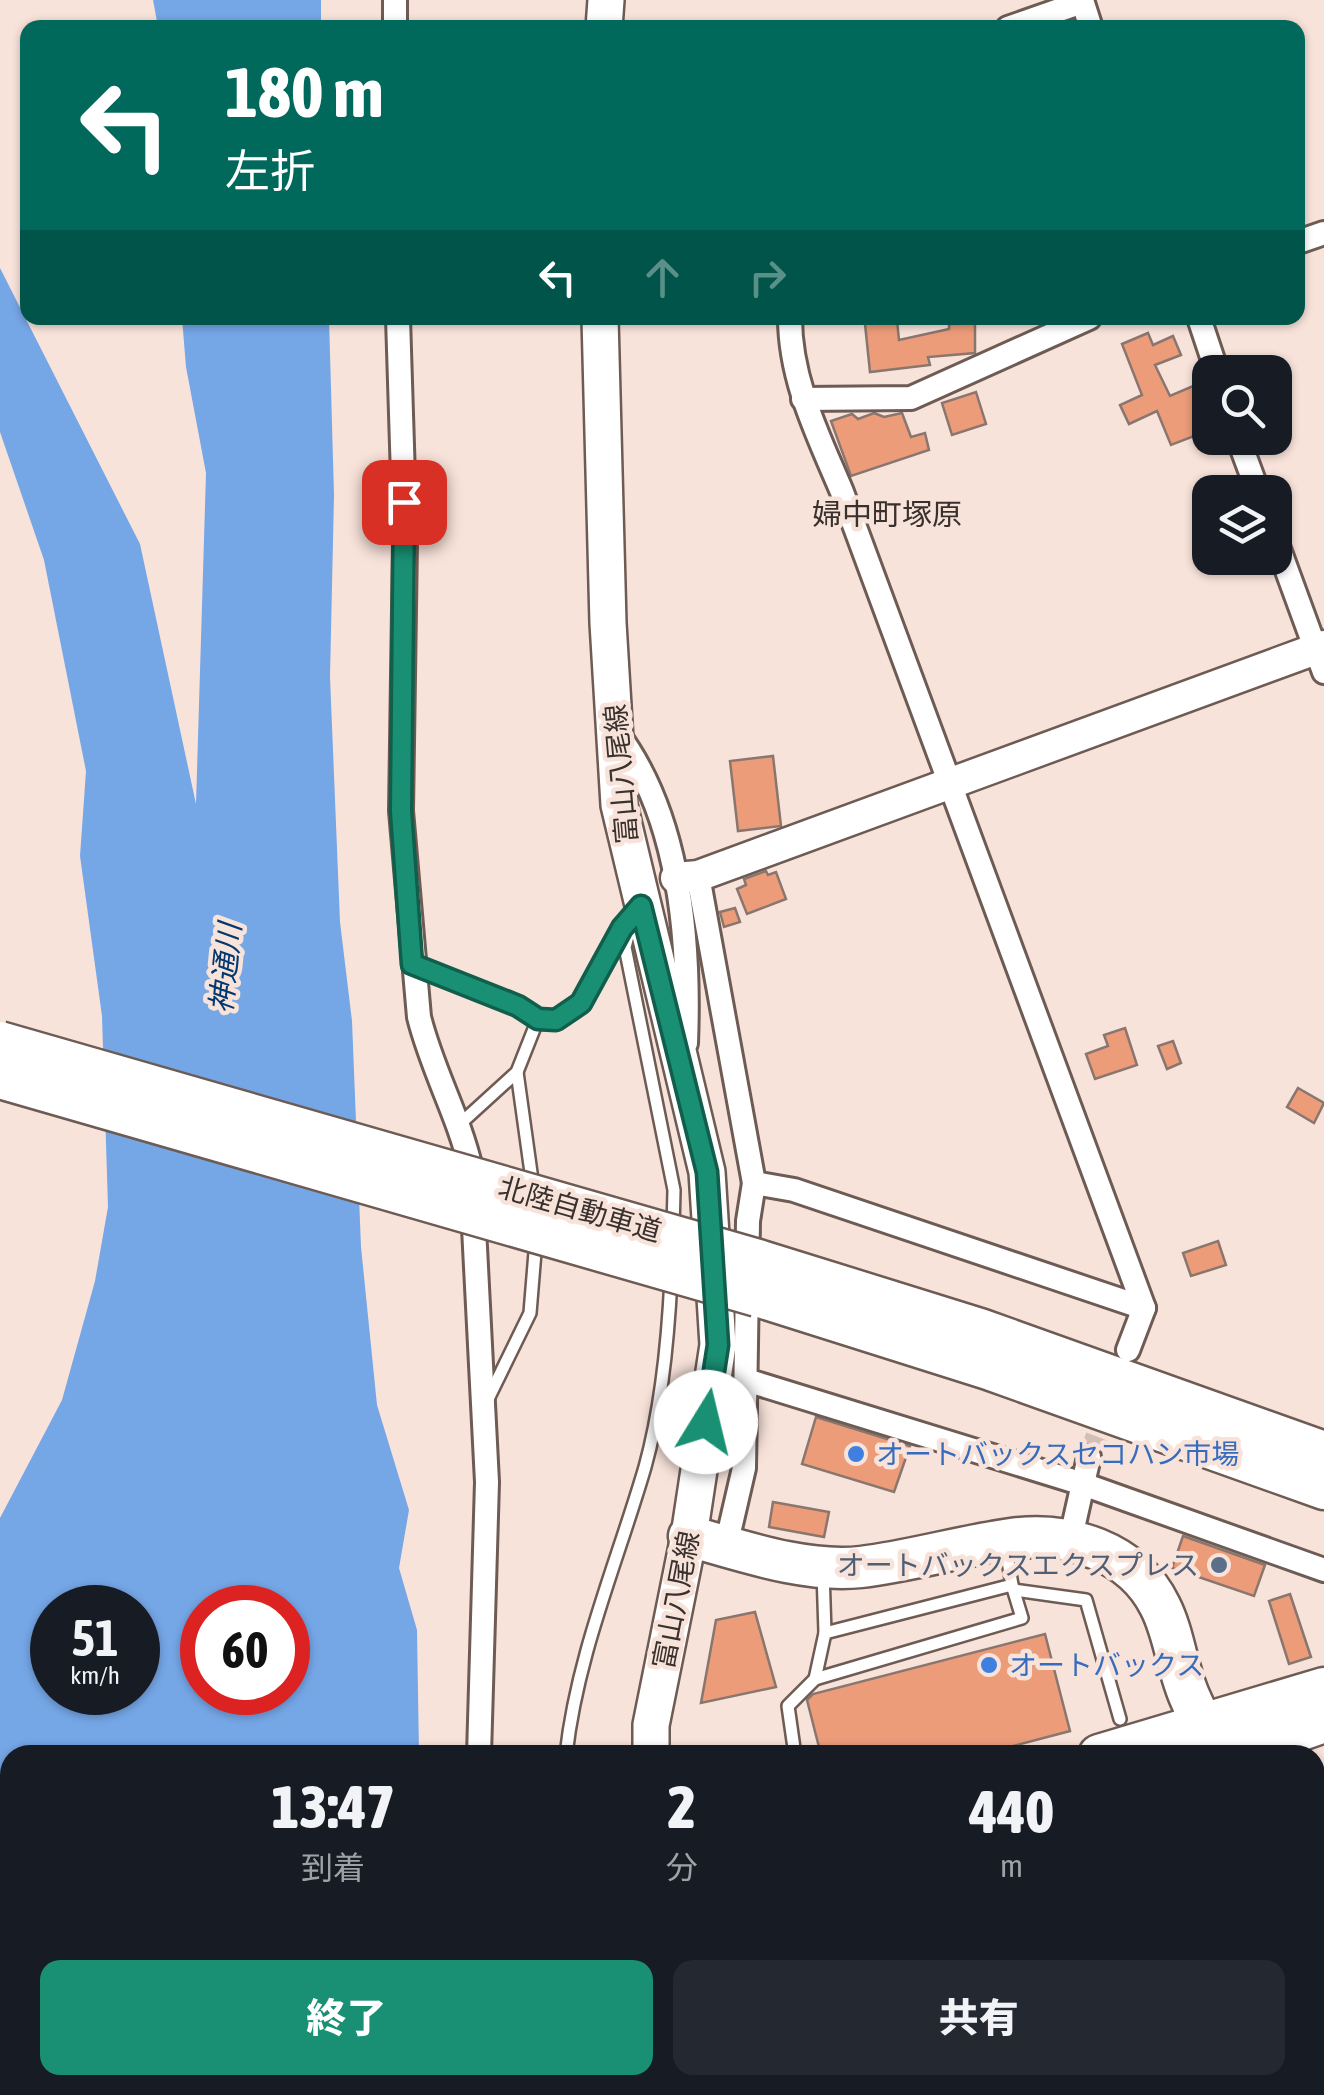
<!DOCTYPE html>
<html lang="ja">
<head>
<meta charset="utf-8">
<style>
	body { margin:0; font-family:"Asap Condensed","Noto Sans JP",sans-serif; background:#242831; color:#f1f3f6; height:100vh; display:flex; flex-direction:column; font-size:38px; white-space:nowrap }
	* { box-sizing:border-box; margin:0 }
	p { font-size:32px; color:#9ea1a6 }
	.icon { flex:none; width:55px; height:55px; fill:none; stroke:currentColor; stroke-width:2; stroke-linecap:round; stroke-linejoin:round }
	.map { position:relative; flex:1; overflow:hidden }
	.sheet { position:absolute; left:0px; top:1745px; width:1325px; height:350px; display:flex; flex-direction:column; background:#171b24; border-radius:30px 30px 0 0; box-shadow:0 2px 8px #0004 }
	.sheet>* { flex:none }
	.top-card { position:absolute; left:20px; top:20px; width:1285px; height:305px; border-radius:20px; box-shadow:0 2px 8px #0004; background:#00695c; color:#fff; overflow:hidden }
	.fabs { position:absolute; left:1192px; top:355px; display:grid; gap:20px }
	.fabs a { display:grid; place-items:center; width:100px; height:100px; border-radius:20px; background:#171b24; box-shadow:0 2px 8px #0004; font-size:50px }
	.speed { position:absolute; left:30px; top:1585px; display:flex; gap:20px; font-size:50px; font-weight:700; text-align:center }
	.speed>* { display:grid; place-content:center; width:130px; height:130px; border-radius:50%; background:#171b24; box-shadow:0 2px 8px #0004; line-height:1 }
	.speed small { font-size:25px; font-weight:400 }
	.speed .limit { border:15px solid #d22; background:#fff; color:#111 }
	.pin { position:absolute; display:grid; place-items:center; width:85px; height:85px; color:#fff; margin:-42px; border-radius:20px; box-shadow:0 5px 15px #0006 }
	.me { position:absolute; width:110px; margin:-55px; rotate:9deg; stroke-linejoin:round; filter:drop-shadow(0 0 8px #0008) }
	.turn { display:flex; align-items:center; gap:35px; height:210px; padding:0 40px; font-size:45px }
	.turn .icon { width:130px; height:130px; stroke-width:2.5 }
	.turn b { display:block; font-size:70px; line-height:85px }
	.lanes { display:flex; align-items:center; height:95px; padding:0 40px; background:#0003; justify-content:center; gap:50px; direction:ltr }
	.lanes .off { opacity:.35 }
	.eta { display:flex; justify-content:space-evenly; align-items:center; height:170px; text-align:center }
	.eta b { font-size:60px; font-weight:800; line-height:70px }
	.button { display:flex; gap:20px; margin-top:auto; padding:20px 40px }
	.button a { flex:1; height:115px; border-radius:20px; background:#199073; color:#fff; font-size:40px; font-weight:800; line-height:115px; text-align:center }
	.button a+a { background:#242831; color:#f1f3f6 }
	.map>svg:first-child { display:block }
	.water { fill:#75a6e6; fill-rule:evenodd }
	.building { fill:#ed9c7a; stroke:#89766e; stroke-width:2.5 }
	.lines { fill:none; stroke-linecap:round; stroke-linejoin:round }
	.street-tunnel { stroke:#d2bfb7; stroke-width:22; stroke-dasharray:22 11; stroke-linecap:butt }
	.lane-casing { stroke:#6d5b54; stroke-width:16 }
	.street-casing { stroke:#6d5b54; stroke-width:28 }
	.secondary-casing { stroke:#6d5b54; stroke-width:35 }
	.primary-casing { stroke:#6d5b54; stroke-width:40 }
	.highway-casing { stroke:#6d5b54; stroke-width:45 }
	.lane { stroke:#fff; stroke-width:11 }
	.street { stroke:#fff; stroke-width:22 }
	.secondary { stroke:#fff; stroke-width:30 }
	.primary { stroke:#fff; stroke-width:35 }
	.highway { stroke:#fff; stroke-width:40 }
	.highway-bridge-casing { stroke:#6d5b54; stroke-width:45; stroke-linecap:butt }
	.highway-bridge { stroke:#fff; stroke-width:40 }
	.route-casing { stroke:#105e4b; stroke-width:25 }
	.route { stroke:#199073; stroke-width:18 }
	.shop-dot { fill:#3f7fe0; stroke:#f8e3da; stroke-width:4 }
	.service-dot { fill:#5c6f8a; stroke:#f8e3da; stroke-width:4 }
	.labels { text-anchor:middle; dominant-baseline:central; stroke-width:9; stroke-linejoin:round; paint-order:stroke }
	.street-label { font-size:28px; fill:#39312d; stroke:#f8e3da }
	.shop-label { font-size:28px; fill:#366cbe; stroke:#f8e3da; text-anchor:start }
	.service-label { font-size:28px; fill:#4e5e75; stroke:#f8e3da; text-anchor:end }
	.neighbourhood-label { font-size:30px; fill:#39312d; stroke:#f8e3da }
	.water-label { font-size:30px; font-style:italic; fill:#033871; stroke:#f8e3da }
</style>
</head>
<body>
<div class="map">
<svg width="1324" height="2095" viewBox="0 0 1324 2095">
	<rect width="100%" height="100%" fill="#f8e3da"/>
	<g class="water">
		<path d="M153,0H321V27H158Z"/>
		<path d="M0,268L140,544L196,804L206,473L186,367L182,318H329L334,495L330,677L340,922L352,1021L361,1247L377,1405L409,1510L399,1568L417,1630L419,1755H10V2085H46L38,2095H0V1518L62,1400L95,1281L108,1207L102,1016L80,856L86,771L44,560L0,432ZM52,1608H138V1692H52ZM202,1608H288V1692H202Z"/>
		<path d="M335,2085H416V2095H336Z"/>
	</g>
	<g class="building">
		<path d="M897,320L899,340L949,329V324L975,323V353L928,357L930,365L870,372L865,324Z"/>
		<path d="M1148,333L1153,345L1173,336L1181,355L1155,365L1170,396L1205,381L1210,385V430L1171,445L1157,411L1129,424L1120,405L1142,395L1122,344Z"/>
		<path d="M976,392L986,424L952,435L942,403Z"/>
		<path d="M874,413L884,417L902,413L911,437L925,433L929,450L851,476L831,421L852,414L858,419Z"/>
		<path d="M773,756L781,826L738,831L730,761Z"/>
		<path d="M766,871L768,875L776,872L786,899L747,914L737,889L746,885L744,879Z"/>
		<path d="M735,908L740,922L724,927L720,912Z"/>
		<path d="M1125,1028L1137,1065L1095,1079L1086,1054L1108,1046L1104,1035Z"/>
		<path d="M1173,1041L1181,1063L1167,1069L1158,1046Z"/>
		<path d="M1298,1088L1324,1103L1314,1123L1287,1107Z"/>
		<path d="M1218,1241L1226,1265L1191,1276L1183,1253Z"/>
		<path d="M816,1417L910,1446L894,1492L802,1464Z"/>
		<path d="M773,1502L829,1512L824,1537L769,1527Z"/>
		<path d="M1183,1536L1265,1565L1254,1596L1172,1568Z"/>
		<path d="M1290,1594L1311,1657L1289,1664L1269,1601Z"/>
		<path d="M755,1612L776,1687L701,1703L716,1620Z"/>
		<path d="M1045,1634L1070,1731L979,1755H821L807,1700L813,1694Z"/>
	</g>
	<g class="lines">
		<path class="street-tunnel" d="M1089,1457L1110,1400"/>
		<g class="lane-casing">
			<g id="lane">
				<path d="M633,917L625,947L674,1190L673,1229"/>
				<path d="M412,964C433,972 544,1022 555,1020C562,1019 576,1008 581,1003C603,979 608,941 633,918"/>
				<path d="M517,1072L533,1187"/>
				<path d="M461,1123L517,1072L538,1019"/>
				<path d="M487,1401L530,1313L536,1240"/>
				<path d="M823,1572L825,1633L815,1679L1022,1618L1012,1585"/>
				<path d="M1014,1590L1086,1600L1120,1719"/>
				<path d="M825,1633L1012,1585L1006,1549"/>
				<path d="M566,1755C577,1655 617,1563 645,1467C662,1406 668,1341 671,1278"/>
				<path d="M795,1755L788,1706L815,1679"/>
				<path d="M589,2085L590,2095"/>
			</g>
		</g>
		<g class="street-casing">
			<g id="street">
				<path d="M395,0V28"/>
				<path d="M1082,0L1091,28"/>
				<path d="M1008,28L1082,2"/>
				<path d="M1298,242L1324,233"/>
				<path d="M398,318L405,541L401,811L419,1017C432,1070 459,1116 471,1169L487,1482L479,1755"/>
				<path d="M790,318C790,380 818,435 842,492L1144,1308L1128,1350"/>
				<path d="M1199,318L1217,372"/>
				<path d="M803,399L911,398L1089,318"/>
				<path d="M1238,438L1258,492"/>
				<path d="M1275,538L1324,672"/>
				<path d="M617,733C680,817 690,941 686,1043"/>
				<path d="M698,876L754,1183"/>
				<path d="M746,1380L1080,1483L1324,1570"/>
				<path d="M1071,1537L1089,1457"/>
				<path d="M726,1546L744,1468L748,1221L754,1183L794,1190L1144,1308"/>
				<path d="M477,2085L482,2095"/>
				<path d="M1114,2085L1119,2095"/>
			</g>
		</g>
		<g class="secondary-casing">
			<g id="secondary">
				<path d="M676,878L698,876L1324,646"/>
				<path d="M847,2095L866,2085"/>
			</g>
		</g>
		<g class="primary-casing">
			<g id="primary">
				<path d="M604,28L606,0"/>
				<path d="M600,318L608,623L619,805L707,1172L718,1345L689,1536L651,1725V1755"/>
				<path d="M1275,2085L1277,2095"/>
				<path d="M1301,2085L1303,2095"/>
				<path d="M661,2095V2085"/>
			</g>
		</g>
		<g class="highway-casing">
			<g id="highway">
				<path d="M758,1260L980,1329L1324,1452"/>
				<path d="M757,1296L988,1369L1324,1489"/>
				<path d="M689,1536C743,1551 805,1573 861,1567C911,1561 961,1546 1011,1539C1068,1531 1133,1551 1160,1606C1175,1635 1177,1671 1191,1700C1199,1719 1210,1735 1217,1755"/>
				<path d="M1099,1755L1324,1688"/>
				<path d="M1230,1755L1324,1722"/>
				<path d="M0,2011L10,2008"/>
			</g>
		</g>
		<use href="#lane" class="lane"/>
		<use href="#street" class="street"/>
		<use href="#secondary" class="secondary"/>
		<use href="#primary" class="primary"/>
		<use href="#highway" class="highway"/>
		<g class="highway-bridge-casing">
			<g id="highway-bridge">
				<path d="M0,1042L758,1260"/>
				<path d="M0,1078L757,1296"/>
			</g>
		</g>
		<use href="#highway-bridge" class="highway-bridge"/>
	</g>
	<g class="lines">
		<g class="route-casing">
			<path id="route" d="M404,502L401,811L412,964L518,1006L538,1019L556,1020L581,1003L622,928L641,906L707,1172L718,1345L706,1422"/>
		</g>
		<use href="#route" class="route"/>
	</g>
	<g class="shop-dot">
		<circle cx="856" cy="1454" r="10"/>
		<circle cx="989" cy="1665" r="10"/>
	</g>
	<circle class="service-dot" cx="1219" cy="1565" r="10"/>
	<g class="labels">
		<g class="street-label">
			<text transform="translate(621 774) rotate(-95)">富山八尾線</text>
			<text transform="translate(580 1209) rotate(16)">北陸自動車道</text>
			<text transform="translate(676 1600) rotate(-79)">富山八尾線</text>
		</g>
		<g class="shop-label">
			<text x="876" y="1454">オートバックスセコハン市場</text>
			<text x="1009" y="1665">オートバックス</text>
		</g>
		<g class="service-label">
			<text x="1199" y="1565">オートバックスエクスプレス</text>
		</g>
		<g class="neighbourhood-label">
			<text x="887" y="514">婦中町塚原</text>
		</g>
		<g class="water-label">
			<text transform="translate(225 968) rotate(-84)">神通川</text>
		</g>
	</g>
</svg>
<div class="fabs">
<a><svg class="icon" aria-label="search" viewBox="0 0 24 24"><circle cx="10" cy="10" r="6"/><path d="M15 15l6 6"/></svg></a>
<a><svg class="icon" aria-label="layers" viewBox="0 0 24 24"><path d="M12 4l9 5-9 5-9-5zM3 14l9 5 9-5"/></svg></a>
</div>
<div class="speed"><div>51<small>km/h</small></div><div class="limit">60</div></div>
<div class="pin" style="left:404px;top:502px;background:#d93025"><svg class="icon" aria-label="arrive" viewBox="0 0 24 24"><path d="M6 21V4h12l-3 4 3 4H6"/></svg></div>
<svg class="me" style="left:706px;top:1422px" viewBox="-20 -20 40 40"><circle r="19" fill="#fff"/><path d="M0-13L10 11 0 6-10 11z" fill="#199073"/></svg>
<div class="top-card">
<div class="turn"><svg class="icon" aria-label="left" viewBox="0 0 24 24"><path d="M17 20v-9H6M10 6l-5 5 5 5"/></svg><div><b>180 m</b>左折</div></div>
<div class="lanes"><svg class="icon" aria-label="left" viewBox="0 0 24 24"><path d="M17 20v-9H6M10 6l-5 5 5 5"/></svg><svg class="icon off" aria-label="ahead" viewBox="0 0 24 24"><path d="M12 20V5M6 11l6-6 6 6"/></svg><svg class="icon off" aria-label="right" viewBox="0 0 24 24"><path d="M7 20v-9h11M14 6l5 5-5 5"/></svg></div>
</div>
<section class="sheet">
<div class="eta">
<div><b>13:47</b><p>到着</p></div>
<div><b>2</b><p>分</p></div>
<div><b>440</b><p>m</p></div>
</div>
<div class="button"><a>終了</a><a>共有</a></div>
</section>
</div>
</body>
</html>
